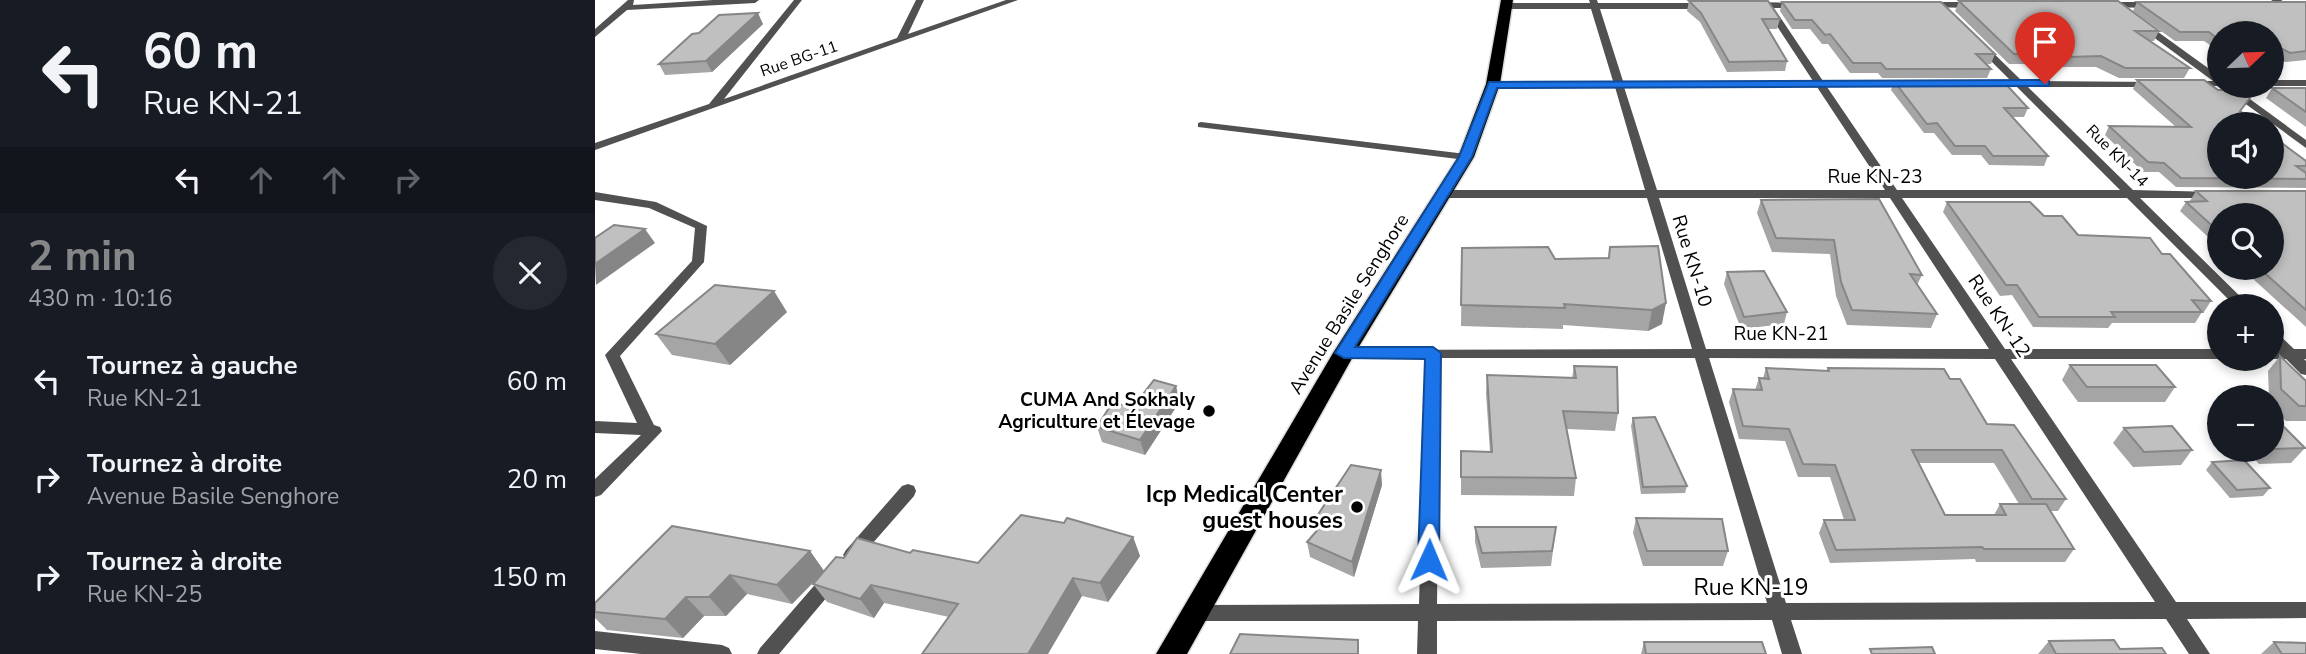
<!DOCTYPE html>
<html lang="fr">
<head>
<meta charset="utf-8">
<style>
	body { margin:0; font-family:"Nunito Sans",sans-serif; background:#242831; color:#f1f3f6; height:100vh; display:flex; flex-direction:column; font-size:26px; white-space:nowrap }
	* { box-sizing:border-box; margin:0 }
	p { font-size:23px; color:#9ea1a6 }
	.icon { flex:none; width:38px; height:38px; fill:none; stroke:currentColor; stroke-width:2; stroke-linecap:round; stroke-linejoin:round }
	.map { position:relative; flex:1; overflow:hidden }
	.sheet { display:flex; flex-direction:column; background:#171b24; width:595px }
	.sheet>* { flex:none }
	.guide { background:#171b24; color:#f1f3f6; overflow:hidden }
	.needle { width:46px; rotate:67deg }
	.controls { position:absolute; left:1612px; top:21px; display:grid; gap:14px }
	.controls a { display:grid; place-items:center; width:77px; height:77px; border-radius:50%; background:#171b24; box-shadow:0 4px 10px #0003; font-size:35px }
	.pin { position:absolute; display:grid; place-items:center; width:60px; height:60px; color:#fff; margin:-72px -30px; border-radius:50% 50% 50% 0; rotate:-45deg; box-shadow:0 0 7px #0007 }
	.pin .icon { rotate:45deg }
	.me { position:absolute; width:77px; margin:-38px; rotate:1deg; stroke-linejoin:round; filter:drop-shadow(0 0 5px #0008) }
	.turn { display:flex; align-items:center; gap:24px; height:147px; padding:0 28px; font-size:32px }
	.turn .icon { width:91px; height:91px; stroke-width:2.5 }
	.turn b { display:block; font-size:49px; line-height:60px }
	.lanes { display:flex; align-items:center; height:66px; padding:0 28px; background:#0003; justify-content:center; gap:35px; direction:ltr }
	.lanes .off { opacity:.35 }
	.round { display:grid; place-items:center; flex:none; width:74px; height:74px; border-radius:37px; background:#242831 }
	.head { display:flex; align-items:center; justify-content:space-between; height:119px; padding:0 28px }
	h1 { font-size:42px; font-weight:700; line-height:52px; color:#858687 }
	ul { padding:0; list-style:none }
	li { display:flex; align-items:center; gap:21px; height:98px; padding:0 28px }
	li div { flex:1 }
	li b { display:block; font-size:26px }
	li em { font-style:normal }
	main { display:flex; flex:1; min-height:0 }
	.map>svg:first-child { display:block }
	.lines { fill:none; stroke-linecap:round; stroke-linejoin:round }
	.highway-casing { stroke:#dbdbdb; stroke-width:3 }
	.lane { fill:#515151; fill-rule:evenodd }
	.street { fill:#515151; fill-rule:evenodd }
	.highway { fill:#000; fill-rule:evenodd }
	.wall { fill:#a5a5a5; fill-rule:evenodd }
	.shaded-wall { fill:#868686 }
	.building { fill:#c0c0c0; stroke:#868686; stroke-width:2 }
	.route { fill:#1a73e8; stroke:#114b97; stroke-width:2 }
	.poi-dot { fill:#000; stroke:#fff; stroke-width:2.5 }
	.labels { text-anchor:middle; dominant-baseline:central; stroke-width:6; stroke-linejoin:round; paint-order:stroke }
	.far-street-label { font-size:16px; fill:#000; stroke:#fff }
	.street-label { font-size:19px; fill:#000; stroke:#fff }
	.poi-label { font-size:19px; font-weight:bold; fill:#000; stroke:#fff; text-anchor:end }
	.near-poi-label { font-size:23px; font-weight:bold; fill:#000; stroke:#fff; text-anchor:end }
	.near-street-label { font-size:23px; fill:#000; stroke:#fff }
</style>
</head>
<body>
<main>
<section class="sheet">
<div class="guide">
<div class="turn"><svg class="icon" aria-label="left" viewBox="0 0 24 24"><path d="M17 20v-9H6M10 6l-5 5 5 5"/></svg><div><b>60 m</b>Rue KN-21</div></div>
<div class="lanes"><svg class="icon" aria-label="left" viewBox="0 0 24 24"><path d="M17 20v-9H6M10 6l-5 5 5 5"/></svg><svg class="icon off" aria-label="ahead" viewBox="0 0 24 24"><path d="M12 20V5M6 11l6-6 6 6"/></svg><svg class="icon off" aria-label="ahead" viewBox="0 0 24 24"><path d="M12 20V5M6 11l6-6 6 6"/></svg><svg class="icon off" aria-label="right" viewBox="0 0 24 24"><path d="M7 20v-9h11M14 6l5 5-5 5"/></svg></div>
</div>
<div class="head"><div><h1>2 min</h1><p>430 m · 10:16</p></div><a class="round"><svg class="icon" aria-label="close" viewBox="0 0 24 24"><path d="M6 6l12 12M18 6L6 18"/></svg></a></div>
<ul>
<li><svg class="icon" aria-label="left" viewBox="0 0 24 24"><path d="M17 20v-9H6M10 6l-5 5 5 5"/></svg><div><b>Tournez à gauche</b><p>Rue KN-21</p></div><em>60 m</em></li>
<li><svg class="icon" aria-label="right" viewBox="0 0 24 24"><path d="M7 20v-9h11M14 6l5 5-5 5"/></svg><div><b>Tournez à droite</b><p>Avenue Basile Senghore</p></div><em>20 m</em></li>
<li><svg class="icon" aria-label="right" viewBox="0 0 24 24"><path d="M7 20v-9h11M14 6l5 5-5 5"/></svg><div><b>Tournez à droite</b><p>Rue KN-25</p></div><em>150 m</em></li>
</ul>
</section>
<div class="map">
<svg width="1711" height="654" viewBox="0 0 1711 654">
	<rect width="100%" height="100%" fill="#fff"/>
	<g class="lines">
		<g class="highway-casing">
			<path id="highway" d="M906,0H918L905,84L879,157L760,353L592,654H561L738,353L863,157L891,84Z"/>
		</g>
		<path class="lane" d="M606,122L871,154L876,157L871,160L603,127V123Z"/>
		<g class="street">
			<path d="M33,0H39L38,5L118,0H164L160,3L32,10L0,37V29Z"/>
			<path d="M199,0H207L129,99L302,38L321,0H329L313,34L411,0H423L0,150V143L114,104Z"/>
			<path d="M994,0H1002L1003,3H1110L1114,6L1110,9H1005L1028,81H1218L1170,8H1158L1154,5L1158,2L1207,3V7L1204,8H1179L1228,81H1317L1322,84L1317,87H1232L1302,190H1525L1422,87L1390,86L1388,84L1393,81H1416L1383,48V44H1389L1427,81L1561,82L1563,84L1558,87H1433L1538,190L1623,192L1625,194L1619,198H1545L1655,306H1640L1532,198H1307L1410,349H1624V359H1416L1581,602H1711V618L1592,619L1615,654H1594L1571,619L1196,620L1207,654H1187L1177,620L842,621V654H822L823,621H600L593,619L591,613L593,607L600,605L824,604L831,358H749L742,353L744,350L1097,349L1052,198H849L843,194L849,190H1050L1020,87H898L893,84L898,81H1018L996,9H912L908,6L912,3H995ZM1029,87H1222L1290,190H1062ZM1064,198H1295L1394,349H1111ZM845,358H1100L1172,603L842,604ZM1114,358L1400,359L1560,602L1191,603Z"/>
			<path d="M1676,0H1686L1711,14V21Z"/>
			<path d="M1333,2H1379L1383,5L1379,8L1330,7V3Z"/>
			<path d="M1512,2H1558L1562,5L1558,8L1509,7V3Z"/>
			<path d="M1546,24H1552L1624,76V86H1637L1711,140V148L1626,86H1593L1591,84L1596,81H1618L1546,28Z"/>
			<rect x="1676" y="80" width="35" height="6"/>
			<path d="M0,192L61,202L112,226L109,262L25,356L59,425L65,427L67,431L6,495L0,497V479L46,435L0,433V421L42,423L10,355L97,261L100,228L54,208L0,200Z"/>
			<path d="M1676,330L1681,332L1699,349H1711V359H1709L1711,361V375L1706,374L1691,359H1675L1676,349H1682L1676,344Z"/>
			<path d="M313,484L319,486L321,491L319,496L263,560L257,563L251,560L248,555L251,550L307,486Z"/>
			<path d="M237,570L243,572L246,578L243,584L184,654H162L165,648L231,572Z"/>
			<path d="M0,631L127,645L134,648L137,654H46L0,649Z"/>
		</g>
		<use href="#highway" class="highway"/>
	</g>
	<g class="wall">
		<path d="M1094,1L1185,19L1182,29H1173L1192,61L1190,71L1132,72L1105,22L1092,11Z"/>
		<path d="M1364,1L1564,31L1559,41H1555L1595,68L1589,78H1524L1501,67H1468L1464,64H1414L1360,11Z"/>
		<path d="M1187,2L1400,54L1396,64H1392L1396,69L1392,78H1287L1283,73H1255L1233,44H1227L1215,29H1197L1185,11Z"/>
		<path d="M1542,2H1711V60L1690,62L1676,55V33H1624V51L1609,41H1580L1538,11Z"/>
		<path d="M168,24L117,72L70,75L64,64L104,33Z"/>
		<path d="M1542,80L1649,106L1646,111L1711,161V188L1581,187L1564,172H1548L1510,135L1514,126L1581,127L1538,89Z"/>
		<path d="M1299,81L1433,108L1429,117H1418L1453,156L1449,166L1394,165L1386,155H1357L1339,133H1329L1296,90Z"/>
		<path d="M1677,88H1711V127L1671,98Z"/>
		<path d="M1601,191H1711V327L1646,268H1676L1624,215V247L1585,211L1591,202L1596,201H1595Z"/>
		<path d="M1166,200L1327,275L1322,285L1342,314L1336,328L1252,325L1241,296L1235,254L1177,252L1162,213Z"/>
		<path d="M1352,202L1449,216L1483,235L1616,301L1609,312H1607L1600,323H1517L1513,328L1438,327L1417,295L1405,296L1348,212Z"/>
		<path d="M1015,247L1067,324L1053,331L968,325V329L866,326L867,248L960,259L1013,258Z"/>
		<path d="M1132,272L1192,312L1189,324L1146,329L1129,284Z"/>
		<path d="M192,312L135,365L77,355L61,334Z"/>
		<path d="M1685,356L1711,406V421H1691L1676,407V397H1674L1673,371Z"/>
		<path d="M1475,365L1580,387L1570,402H1483L1467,380Z"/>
		<path d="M979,366L1023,413L1020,431L972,429L981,478L979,496L866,495V451L895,452L891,393L892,375L977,378Z"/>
		<path d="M1171,368L1232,371L1233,368L1355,379L1392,424L1471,499L1463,511H1456L1479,549L1470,562H1381L1380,559L1235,563L1224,533L1229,520H1249L1235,477H1203L1190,441L1144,439L1134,402L1138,389L1160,390L1164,378H1168ZM1323,463H1399L1424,504H1405L1399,515H1350Z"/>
		<path d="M585,401L550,455L507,442L502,427L538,407Z"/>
		<path d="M1038,418L1092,486L1090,493L1046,494L1036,426Z"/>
		<path d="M1676,421L1710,448L1696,463L1664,464L1651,450H1676Z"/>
		<path d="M1529,428L1597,450L1586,465L1538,467L1518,443Z"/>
		<path d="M1617,462L1675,488L1668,496L1635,498L1611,470Z"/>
		<path d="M787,485L759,577L715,557L712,542L723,529L722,516Z"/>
		<path d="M1041,518L1133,551L1128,566H1048L1038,533Z"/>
		<path d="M880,527H961L956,566L886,568L880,542Z"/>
		<path d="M538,537L545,556L513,602L487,596L354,617L289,603L279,618L232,602L218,584L228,573L197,604L152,594L131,616H109L88,638L12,630L0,618V603L215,551L229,571L249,558L315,553L383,563Z"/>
		<path d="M1454,641L1525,649L1571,654H1443Z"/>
		<path d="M1049,642L1171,654H1046Z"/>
		<path d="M1679,642L1711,654H1666Z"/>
	</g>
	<g class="shaded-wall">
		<path d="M163,13L168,24L117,72L111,61Z"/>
		<path d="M50,229L60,243L1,285L0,264Z"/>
		<path d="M179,291L192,312L135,365L120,344Z"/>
		<path d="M1071,303L1067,324L1053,331L1057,310Z"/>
		<path d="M581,386L585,401L550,455L545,440Z"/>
		<path d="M786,470L787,485L759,577L757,562Z"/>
		<path d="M538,537L545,556L513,602L505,583Z"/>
		<path d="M215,551L229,571L197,604L182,585Z"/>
		<path d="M135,575L152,594L131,616L114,597Z"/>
		<path d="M478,578L487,596L453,654H433Z"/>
		<path d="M276,585L289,603L279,618L265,599Z"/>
		<path d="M91,597L109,616L88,638L70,619Z"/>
	</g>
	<g class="building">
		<path d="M1094,1H1173L1185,19H1167L1192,61L1134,62L1106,13Z"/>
		<path d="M1364,1H1523L1564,31H1540L1595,68H1530L1506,56L1473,57L1469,53L1419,54Z"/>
		<path d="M1187,2H1346L1400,54H1381L1396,69H1291L1286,63H1258L1235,34L1230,35L1217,20H1200Z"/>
		<path d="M1542,2H1711V51L1695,53L1676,43V33H1624V40L1614,32H1585Z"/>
		<path d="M163,13L111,61L64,64L97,34L104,33L124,15Z"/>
		<path d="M1542,80H1609L1623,90H1644L1655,98L1645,111L1663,124H1624V177H1676V135L1711,161V166H1701L1711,173V179L1586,178L1569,163L1553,162L1514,126L1596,127Z"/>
		<path d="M1299,81H1408L1433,108H1409L1453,156H1398L1390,146H1360L1342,123L1332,124Z"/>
		<path d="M1677,88H1711V112Z"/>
		<path d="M1601,191H1711V310L1664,268H1676V215H1624V232L1591,202L1612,201Z"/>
		<path d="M1284,199L1327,275L1315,274L1342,314L1257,310L1246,282L1239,240L1181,238L1166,200Z"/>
		<path d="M1352,202H1435L1449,216H1467L1483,235L1555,238L1567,254H1575L1616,301L1597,300L1607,312H1516L1520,317H1444L1422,285H1411Z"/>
		<path d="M19,225L50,229L0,264V238Z"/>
		<path d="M1063,246L1071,303L1057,310L969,304L970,308L866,305L867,248L953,247L960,259L1014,258L1015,247Z"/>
		<path d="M1169,271L1192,312L1149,317L1132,272Z"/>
		<path d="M120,285L179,291L120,344L61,334Z"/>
		<path d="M1685,356L1711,381V406H1704L1686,389Z"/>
		<path d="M1475,365H1561L1580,387H1492Z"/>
		<path d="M979,366L1022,367L1023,413L968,411L981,478L866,477V451L897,452L892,375L981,378Z"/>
		<path d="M1171,368L1234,371L1233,368L1349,369L1355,379H1365L1392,424L1419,425L1471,499H1437L1407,450H1317L1350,515H1411L1405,504H1451L1479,549H1389L1387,547L1241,550L1229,520H1260L1240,465L1208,464L1194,429L1148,426L1138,389L1167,390L1164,378L1174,379Z"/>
		<path d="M559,380L581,386L545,440L502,427L517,403L538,407Z"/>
		<path d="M1060,417L1092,486L1048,487L1038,418Z"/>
		<path d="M1676,421H1683L1710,448L1677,449Z"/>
		<path d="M1577,426L1597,450L1549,452L1529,428Z"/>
		<path d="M1649,460L1675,488L1642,490L1617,462Z"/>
		<path d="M756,465L786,470L757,562L712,542L733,518L722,516Z"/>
		<path d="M426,515L469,523L472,518L538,537L505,583L478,578L433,654H327L363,604L276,585L265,599L218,584L241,557L249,558L262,538L315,553L318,550L383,563Z"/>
		<path d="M1041,518L1127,519L1133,551H1052Z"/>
		<path d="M77,526L215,551L182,585L135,575L114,597H91L70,619L0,612V603Z"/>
		<path d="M880,527H961L957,551L887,553Z"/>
		<path d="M645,634L763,640V654H635Z"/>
		<path d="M1519,640L1525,649L1567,648L1571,654H1461L1454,641Z"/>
		<path d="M1049,642H1167L1171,654H1051Z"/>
		<path d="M1679,642L1711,643V654H1687Z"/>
		<path d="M1337,647L1340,654H1277L1275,649Z"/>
	</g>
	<path class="route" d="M1450,80L1454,81V86L902,88L877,157L760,347H838L846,353L844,560L841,566L834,569L826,566L823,560L830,359L749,358L740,353L864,157L894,82Z"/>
	<g class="poi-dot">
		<circle cx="614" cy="411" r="7"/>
		<circle cx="762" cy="507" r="7"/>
	</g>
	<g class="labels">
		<g class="far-street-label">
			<text transform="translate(204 59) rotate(-19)">Rue BG-11</text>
			<text transform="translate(1522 156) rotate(45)">Rue KN-14</text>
		</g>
		<g class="street-label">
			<text x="1280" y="177">Rue KN-23</text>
			<text transform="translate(1097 261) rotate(73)">Rue KN-10</text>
			<text transform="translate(754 304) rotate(-58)">Avenue Basile Senghore</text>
			<text transform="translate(1404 316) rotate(56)">Rue KN-12</text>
			<text x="1186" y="334">Rue KN-21</text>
		</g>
		<g class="poi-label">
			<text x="600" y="400">CUMA And Sokhaly<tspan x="600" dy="22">Agriculture et Élevage</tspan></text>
		</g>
		<g class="near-poi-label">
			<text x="748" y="494">Icp Medical Center<tspan x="748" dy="26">guest houses</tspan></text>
		</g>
		<g class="near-street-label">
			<text x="1156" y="587">Rue KN-19</text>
		</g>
	</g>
</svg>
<div class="controls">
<a><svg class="needle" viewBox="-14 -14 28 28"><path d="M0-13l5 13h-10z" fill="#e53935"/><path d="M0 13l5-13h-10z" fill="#9ea1a6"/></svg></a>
<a><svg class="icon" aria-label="sound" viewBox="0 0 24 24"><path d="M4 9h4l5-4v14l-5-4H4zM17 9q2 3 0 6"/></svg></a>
<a><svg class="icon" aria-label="search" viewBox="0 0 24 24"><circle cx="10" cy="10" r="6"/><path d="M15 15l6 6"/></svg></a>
<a>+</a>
<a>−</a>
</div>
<div class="pin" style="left:1450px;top:84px;background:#d93025"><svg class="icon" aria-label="arrive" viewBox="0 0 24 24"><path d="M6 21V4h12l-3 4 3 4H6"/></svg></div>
<svg class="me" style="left:834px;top:560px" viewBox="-20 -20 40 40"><path d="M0-17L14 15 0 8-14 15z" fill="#1a73e8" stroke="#fff" stroke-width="4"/></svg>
</div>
</main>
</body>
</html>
